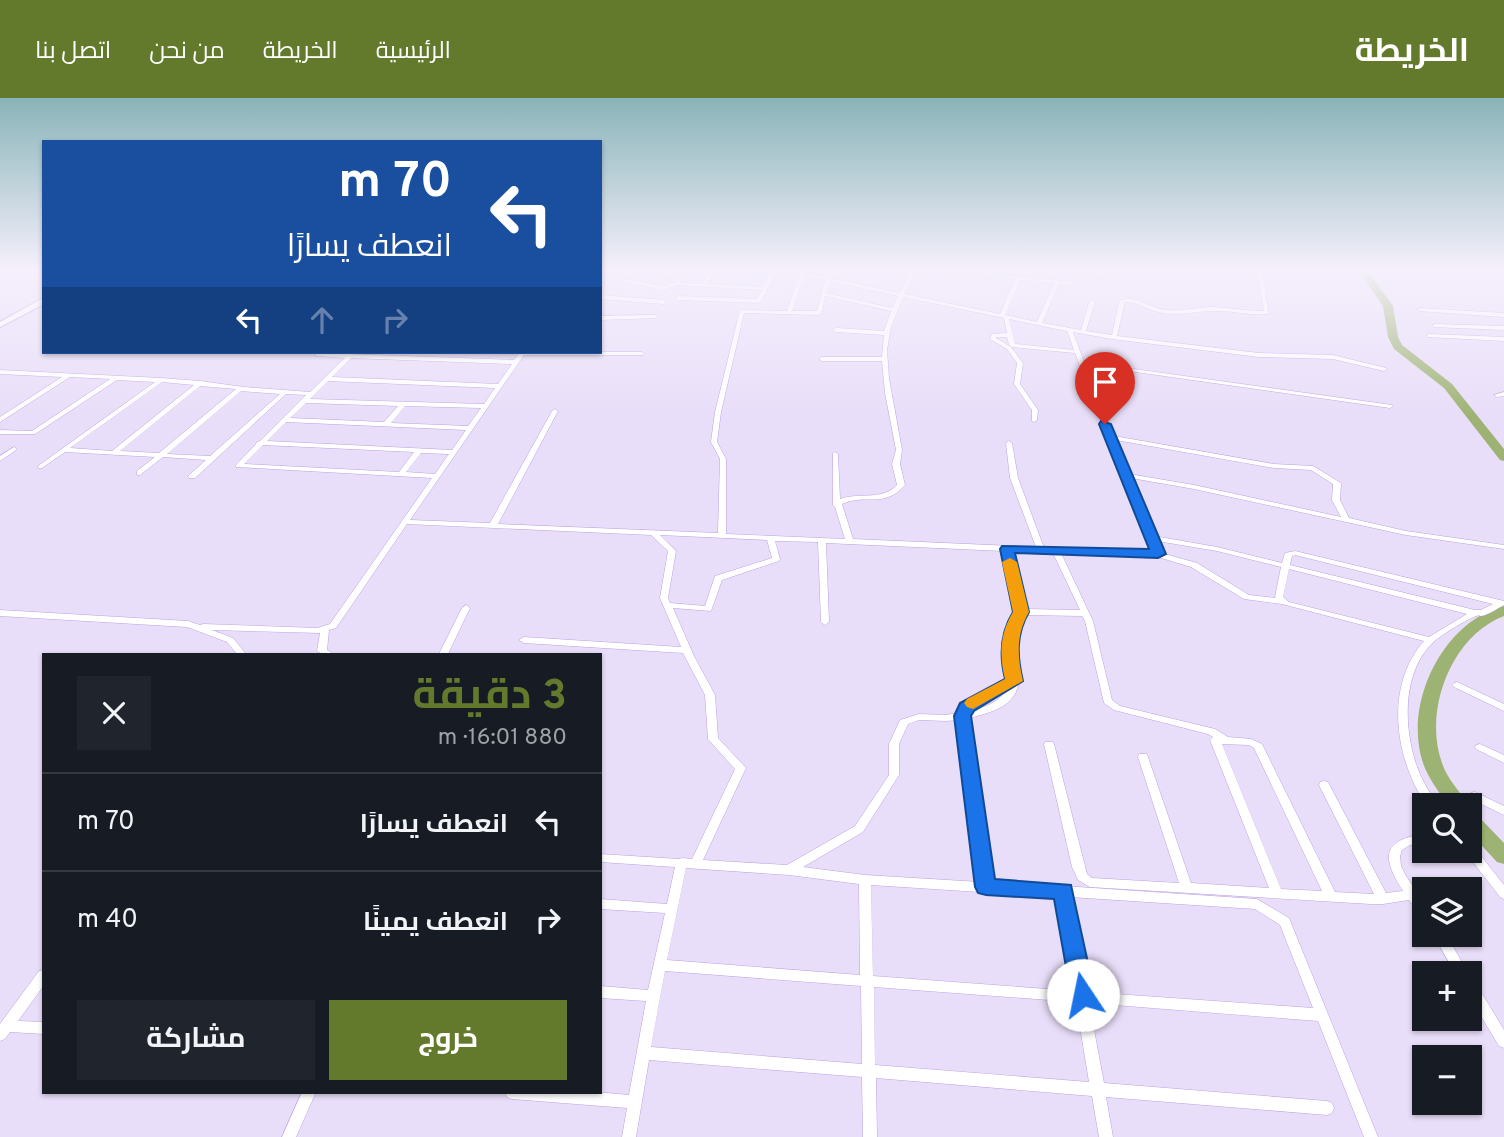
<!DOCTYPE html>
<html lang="ar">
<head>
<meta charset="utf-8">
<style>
	body { margin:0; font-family:Overpass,Cairo,sans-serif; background:#20242c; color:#f1f3f6; direction:rtl; height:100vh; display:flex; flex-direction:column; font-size:26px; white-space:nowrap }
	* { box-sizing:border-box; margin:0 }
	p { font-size:23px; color:#9ea1a6 }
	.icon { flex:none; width:38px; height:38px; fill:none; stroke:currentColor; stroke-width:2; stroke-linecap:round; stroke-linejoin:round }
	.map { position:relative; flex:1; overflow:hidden; direction:ltr }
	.side { position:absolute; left:42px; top:555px; width:560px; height:441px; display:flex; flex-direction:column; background:#171b24; border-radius:0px; box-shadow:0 2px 5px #0004; direction:rtl }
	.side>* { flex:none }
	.hud { position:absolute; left:42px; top:42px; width:560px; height:214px; border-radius:0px; box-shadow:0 2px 5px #0004; direction:rtl; background:#1a4fa0; color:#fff; overflow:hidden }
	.buttons { position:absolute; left:1412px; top:695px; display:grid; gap:14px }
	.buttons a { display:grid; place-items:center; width:70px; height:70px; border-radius:0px; background:#171b24; box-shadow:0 2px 5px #0004; font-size:35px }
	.pin { position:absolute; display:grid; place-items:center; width:60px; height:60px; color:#fff; margin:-72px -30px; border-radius:50% 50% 50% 0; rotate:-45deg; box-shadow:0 0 7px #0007 }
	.pin .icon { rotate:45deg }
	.me { position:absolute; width:77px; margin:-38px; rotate:349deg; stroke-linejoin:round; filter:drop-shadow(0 0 5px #0008) }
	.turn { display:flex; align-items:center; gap:24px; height:147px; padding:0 35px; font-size:32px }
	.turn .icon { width:91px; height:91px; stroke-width:2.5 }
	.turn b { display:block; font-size:49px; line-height:60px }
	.lanes { display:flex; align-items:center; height:66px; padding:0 35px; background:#0003; justify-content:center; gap:35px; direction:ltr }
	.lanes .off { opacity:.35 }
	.round { display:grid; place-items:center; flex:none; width:74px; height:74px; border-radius:0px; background:#20242c }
	.overview { display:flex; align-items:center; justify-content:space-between; height:119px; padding:0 35px }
	h1 { font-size:42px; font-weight:700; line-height:52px; color:#637a2c }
	.action { display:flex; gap:14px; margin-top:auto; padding:14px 35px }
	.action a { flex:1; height:80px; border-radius:0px; background:#637a2c; color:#fff; font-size:28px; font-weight:700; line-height:80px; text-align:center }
	.action a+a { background:#20242c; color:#f1f3f6 }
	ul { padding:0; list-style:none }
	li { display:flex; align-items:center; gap:21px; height:98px; padding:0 35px; border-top:2px solid #363941 }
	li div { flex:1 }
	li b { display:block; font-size:26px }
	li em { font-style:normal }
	header { display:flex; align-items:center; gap:42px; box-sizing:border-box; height:98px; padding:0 35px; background:#637a2c; color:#fff }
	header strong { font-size:33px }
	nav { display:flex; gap:38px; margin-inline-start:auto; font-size:24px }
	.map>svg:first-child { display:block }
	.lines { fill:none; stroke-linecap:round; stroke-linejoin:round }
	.river { fill:#9db373; fill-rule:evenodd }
	.minor-casing { stroke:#bda1e1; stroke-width:1 }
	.secondary-casing { stroke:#bda1e1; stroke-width:2 }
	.minor { fill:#fff; fill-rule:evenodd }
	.secondary { fill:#fff; fill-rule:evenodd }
	.route { fill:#1a73e8; stroke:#114b97; stroke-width:2 }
	.slow { fill:#f59e0b }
</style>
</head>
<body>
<header>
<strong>الخريطة</strong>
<nav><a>الرئيسية</a><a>الخريطة</a><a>من نحن</a><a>اتصل بنا</a></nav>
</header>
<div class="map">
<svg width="1504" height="1039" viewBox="0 0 1504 1039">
	<rect width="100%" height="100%" fill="#e9def9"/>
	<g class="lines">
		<g class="river">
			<path d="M1358,172H1367L1393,208L1398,239L1402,247L1452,286L1504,351V363L1500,362L1444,290L1394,251L1388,239L1383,208Z"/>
			<path d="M1504,508V518C1451,538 1423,613 1442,665C1447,681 1460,693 1468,707H1448C1439,694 1428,680 1423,665C1403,606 1443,523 1504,508Z"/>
			<path d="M1470,715L1477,717L1504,745V766L1497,764L1470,735Z"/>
		</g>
		<g class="minor-casing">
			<g id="minor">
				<path d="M650,172C664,172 672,173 681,185L702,186L711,172H716L707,186L763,189L771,172H776L762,203L759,205L678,202L675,200L678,198L757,201L762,192L677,187L664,192L600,179L601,177L664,188L676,184L670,178Z"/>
				<path d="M780,172H791L900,195L911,172H916L904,196L1000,216L1015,181L955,174L953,172L1073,184L1075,185V187L1059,186L1042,225L1081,232L1089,204L1092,202L1095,204L1086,233L1112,237L1119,203C1134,196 1146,208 1160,211C1178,215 1197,209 1215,209C1231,210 1248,213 1264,213L1257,172H1262L1269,216C1252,218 1235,213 1219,213C1200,212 1181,218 1163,215C1149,213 1139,204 1125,204L1117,238L1259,255L1333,257L1386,270L1387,271L1384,273L1333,261L1259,259L1112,241L1073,234L1084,264L1392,307L1393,308L1390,310L1086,267L1114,338L1274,366L1313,368L1341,385L1340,402L1349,420L1406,433L1504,447V451L1406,437L1194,391L1131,380L1154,438L1217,449L1282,465L1285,455L1295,453L1504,503V507C1498,510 1491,515 1485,517C1475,520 1484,515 1474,519C1462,524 1448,533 1437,541C1400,571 1403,634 1419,674C1424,686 1431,696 1437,707H1426C1395,660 1384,589 1424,543L1282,506L1244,501L1191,469L1158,459L1061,455L1093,523L1112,602L1120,608L1215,631L1228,639L1251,641L1262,646L1335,794L1374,796L1319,687L1320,684L1324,683L1328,684L1386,795L1403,793C1382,760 1381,742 1424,736V744L1410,747L1402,752L1400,758L1401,768L1406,778L1424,805V819L1420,817L1409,802L1383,806H1371L1090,789L1078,782L1072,769L1044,646L1045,644H1053L1054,646L1087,776L1092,780L1179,785L1138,659L1139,656H1147L1148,659L1191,785L1269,790L1210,642L1213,639L1208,636L1114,612L1104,605L1085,523L1082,518L1024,517C1010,537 1017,558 1018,581L1020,583C1018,587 1017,591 1016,594C1008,611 985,616 969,620L991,785L1063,788L1257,801L1289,820L1378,1039H1364L1318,923L1089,905L1104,985L1327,1003L1332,1005L1334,1010L1332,1015L1327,1017L1106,999L1113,1039H1099L1092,998L876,980L877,1039H863L862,979L649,962L636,1039H622L627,1010L512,1001L507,999L505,994H595L629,997L646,903L600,900V888L648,892L665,815L600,811V801L667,806L675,769L600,764V756L679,761L682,760L692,761L735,671L708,641L705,597L683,555L524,545L519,542L524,539L681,549L660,500L668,453L651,437L407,426L336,530L329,532L327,552L331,554L332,556H322L317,553L320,535L212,532L233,540L246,556H237L227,544L187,529L0,518V512L188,523L200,527L203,526L317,530L330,526L432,380L236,369V367L256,346L257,344L260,343L306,297L286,296L195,380H189L188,378L206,362L163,359L140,377H137V373L155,359L65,354L42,370H38V368L155,284L117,282L35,336H0V332L32,333L110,281L70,279L0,324V319L62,279L0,276V272L161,280L200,283L244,289L310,294L345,260L316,258V256L318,255L514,262L520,254H642L645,256L644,257H524L410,422L490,425L552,313L555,311L558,313L498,426L718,435L720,361L711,344L715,314L740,212L787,213L799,177ZM804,178L825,182L817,213H792ZM1020,182L1054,185L1037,224L1005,217ZM830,183L898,198L892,210L826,195ZM825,198L891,213L884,233L836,230L833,232L836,234L884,237L882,259H822L819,261L822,263H882L885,295L896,352L892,366L897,387C882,403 860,394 840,401L838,356L835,354L833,355V407L835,409L845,441L726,436V361L717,344L721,314L744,215L819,217L822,215ZM903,199L1004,220L1007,235L992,236L990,241L1007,251L1017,265L1014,286L1032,312V323L1034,324L1037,322L1038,312L1020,286L1023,265L1011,249L996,240V239H1007L1009,247L1012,249L1075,255L1107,338V339L1109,341L1122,376L1121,377L1123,379L1153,454L1044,450L1018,380L1012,345L1009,343L1006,345L1010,380L1036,449L853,441L842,406C866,395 884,411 905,387L900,366L902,352L889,280L887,252L891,229ZM1009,221L1067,233L1074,252L1015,246ZM351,260L512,266L498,286L332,279ZM328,283L495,290L484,306L310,301ZM162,284L194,287L112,353L70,350ZM200,288L236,291L159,355L120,353ZM241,293L280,296L210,358L167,356ZM306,305L398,308L384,324L290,320ZM405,308L481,310L468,328L391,325ZM286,324L466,332L452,352L267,343ZM1116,342L1274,370L1311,372L1333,386L1332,402L1341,419L1194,387L1129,376ZM263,347L414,354L399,374L244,366ZM421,355L449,356L435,376L406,374ZM660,437L767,442L772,460L715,478L705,508L670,505L668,500L676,453ZM775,443L818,444L821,524L825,527L829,524L826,445L1003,453L1017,514C1000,538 1007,555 1009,582L972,602L958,615L946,617L919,616L900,622L889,646V677L855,728L787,767L703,762L746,670L718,640L715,597L694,558L673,510L711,513L722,482L779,463L780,461ZM1157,443L1217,453L1281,469L1275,499L1276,500L1249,497L1197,465L1161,455ZM1011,453L1053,455L1080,512L1025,511ZM1295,457L1493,506L1481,512H1475L1290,467L1292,458ZM1289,471L1467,516L1429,539L1289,504L1283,499ZM1007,591C1000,604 985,609 971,613L978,606ZM919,622L946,623L959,622L980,784L865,777L803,769L863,734L899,677V646L908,626ZM1222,646L1249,647L1254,650L1322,793L1281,791ZM686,770L789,777L859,786L860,877L667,862ZM871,787L1058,799L1074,893L873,878ZM1070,799L1255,811L1280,827L1313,910L1087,894ZM665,873L861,888L862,966L651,949ZM874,889L1076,904L1089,984L875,967Z"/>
				<path d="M1065,172L1105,174L1106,172H1111L1106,177Z"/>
				<path d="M600,197L664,202L667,204L664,206L600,201Z"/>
				<path d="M1420,210L1504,215V219L1418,213L1417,212Z"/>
				<path d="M655,217L657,218V220L600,222V218Z"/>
				<path d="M1435,226L1504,228V232L1433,229L1432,228Z"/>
				<path d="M1429,236L1504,239V243L1427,239V237Z"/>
				<path d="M1504,294V298L1497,299L1494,297Z"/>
				<path d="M14,349L17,351L16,352L0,363V358Z"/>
				<path d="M466,507L470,510L448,556H439L462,510Z"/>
				<path d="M1457,584L1504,606V613L1454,589L1452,587L1454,585Z"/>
				<path d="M1480,646L1504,657V665L1476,651L1475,649L1476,647Z"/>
				<path d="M1475,694L1504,708V717L1471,701L1470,698L1471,695Z"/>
				<path d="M1470,748L1474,749L1504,787V801L1500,799L1466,755L1465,752H1470Z"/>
				<path d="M1433,836H1446L1468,875H1455Z"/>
				<path d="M44,872V887L18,923L44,924V936L10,934L5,941L0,943V926L39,873Z"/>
				<path d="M1470,882L1475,884L1504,932V950L1499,948L1470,900Z"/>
				<path d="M302,994H316L296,1039H282Z"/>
			</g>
		</g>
		<g class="secondary-casing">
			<path id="secondary" d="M41,201H44V206L0,229V224Z"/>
		</g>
		<use href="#minor" class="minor"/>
		<use href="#secondary" class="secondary"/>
	</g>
	<linearGradient id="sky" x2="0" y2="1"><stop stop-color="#8ab4b9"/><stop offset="0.54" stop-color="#f5f0fc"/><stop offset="1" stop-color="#f5f0fc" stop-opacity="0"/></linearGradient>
	<rect width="1504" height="318" fill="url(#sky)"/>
	<path class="route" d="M1101,323L1111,326L1166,456L1158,460L1015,455L1029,514C1016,536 1017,558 1023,583L974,613L971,618L995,781L1071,787L1095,897L1091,905L1083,908L1075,905L1071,897L1054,801L986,797L978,795L975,789L954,618L960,605L1005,581C999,557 1000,535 1013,514L1000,451L1002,448L1149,451L1099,326Z"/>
	<path class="slow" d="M1010,460L1017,464L1029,514C1016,536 1017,558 1023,583L973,611L967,609L964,605L967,601L1005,581C999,557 1000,535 1013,514L1002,464Z"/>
</svg>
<div class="buttons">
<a><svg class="icon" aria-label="search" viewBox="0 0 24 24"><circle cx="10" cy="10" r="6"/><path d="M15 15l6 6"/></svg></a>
<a><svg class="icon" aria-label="layers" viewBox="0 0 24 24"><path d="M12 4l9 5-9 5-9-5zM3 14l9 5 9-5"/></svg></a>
<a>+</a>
<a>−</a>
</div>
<div class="pin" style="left:1105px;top:326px;background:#d93025"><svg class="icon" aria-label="arrive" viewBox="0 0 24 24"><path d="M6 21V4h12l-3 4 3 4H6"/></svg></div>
<svg class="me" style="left:1083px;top:897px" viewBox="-20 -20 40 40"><circle r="19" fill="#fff"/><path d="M0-13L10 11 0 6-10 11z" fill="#1a73e8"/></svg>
<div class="hud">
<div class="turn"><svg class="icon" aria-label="left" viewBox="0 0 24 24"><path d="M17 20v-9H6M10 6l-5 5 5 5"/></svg><div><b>70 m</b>انعطف يسارًا</div></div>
<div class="lanes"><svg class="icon" aria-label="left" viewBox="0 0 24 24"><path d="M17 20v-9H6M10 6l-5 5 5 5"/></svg><svg class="icon off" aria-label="ahead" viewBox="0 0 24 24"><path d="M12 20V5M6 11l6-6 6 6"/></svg><svg class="icon off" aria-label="right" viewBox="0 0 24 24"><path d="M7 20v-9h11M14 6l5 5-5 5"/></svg></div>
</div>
<section class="side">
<div class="overview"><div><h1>3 دقيقة</h1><p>880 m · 16:01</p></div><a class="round"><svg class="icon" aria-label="close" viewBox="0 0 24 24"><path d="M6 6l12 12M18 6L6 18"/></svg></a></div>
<ul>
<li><svg class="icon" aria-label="left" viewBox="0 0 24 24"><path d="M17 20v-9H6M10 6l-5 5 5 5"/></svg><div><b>انعطف يسارًا</b></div><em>70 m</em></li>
<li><svg class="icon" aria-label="right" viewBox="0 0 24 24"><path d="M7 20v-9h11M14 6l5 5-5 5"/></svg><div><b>انعطف يمينًا</b></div><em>40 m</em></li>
</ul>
<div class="action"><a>خروج</a><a>مشاركة</a></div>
</section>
</div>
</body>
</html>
